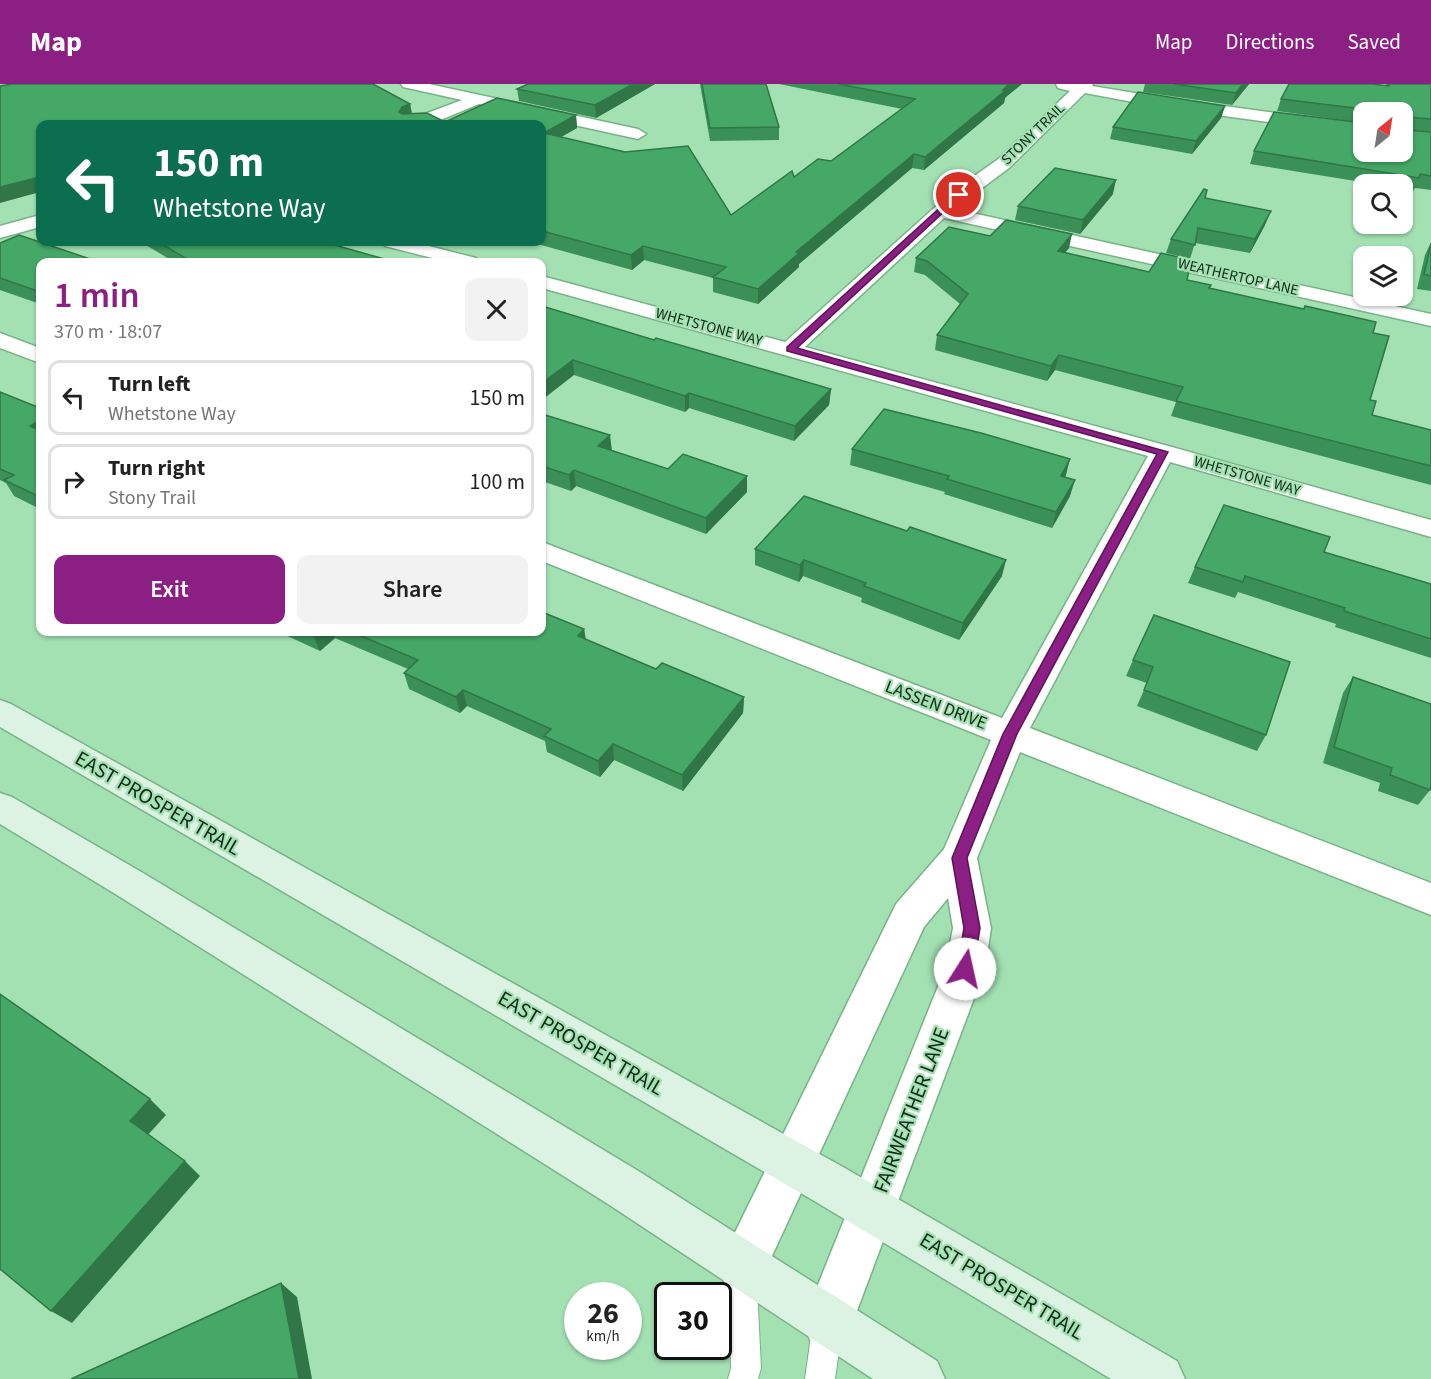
<!DOCTYPE html>
<html lang="en">
<head>
<meta charset="utf-8">
<style>
	body { margin:0; font-family:"Source Sans 3",sans-serif; background:#f2f2f2; color:#222; height:100vh; display:flex; flex-direction:column; font-size:22px; white-space:nowrap }
	* { box-sizing:border-box; margin:0 }
	p { font-size:20px; color:#767676 }
	.icon { flex:none; width:33px; height:33px; fill:none; stroke:currentColor; stroke-width:2; stroke-linecap:round; stroke-linejoin:round }
	.map { position:relative; flex:1; overflow:hidden }
	.details { position:absolute; left:36px; top:174px; width:510px; height:378px; display:flex; flex-direction:column; background:#fff; border-radius:12px; box-shadow:0 2px 4px #0004 }
	.details>* { flex:none }
	.top-card { position:absolute; left:36px; top:36px; width:510px; height:126px; border-radius:12px; box-shadow:0 2px 4px #0004; background:#0b6e4f; color:#fff; overflow:hidden }
	.needle { width:39px; rotate:30deg }
	.controls { position:absolute; left:1353px; top:18px; display:grid; gap:12px }
	.controls a { display:grid; place-items:center; width:60px; height:60px; border-radius:12px; background:#fff; box-shadow:0 2px 4px #0004; font-size:30px }
	.speed { position:absolute; left:564px; top:1198px; display:flex; gap:12px; font-size:30px; font-weight:700; text-align:center }
	.speed>* { display:grid; place-content:center; width:78px; height:78px; border-radius:50%; background:#fff; box-shadow:0 2px 4px #0004; line-height:1 }
	.speed small { font-size:15px; font-weight:400 }
	.speed .limit { border:3px solid #111; border-radius:9px; background:#fff; color:#111 }
	.pin { position:absolute; display:grid; place-items:center; width:51px; height:51px; color:#fff; margin:-26px; border:3px solid #fff; border-radius:50%; box-shadow:0 2px 6px #0007 }
	.me { position:absolute; width:66px; margin:-33px; rotate:10deg; stroke-linejoin:round; filter:drop-shadow(0 0 4px #0008) }
	.turn { display:flex; align-items:center; gap:21px; height:126px; padding:0 18px; font-size:27px }
	.turn .icon { width:78px; height:78px; stroke-width:2.5 }
	.turn b { display:block; font-size:42px; line-height:51px }
	.round { display:grid; place-items:center; flex:none; width:63px; height:63px; border-radius:12px; background:#f2f2f2 }
	.overview { display:flex; align-items:center; justify-content:space-between; height:102px; padding:0 18px }
	h1 { font-size:36px; font-weight:600; line-height:45px; color:#8c1f83 }
	.primary-button { display:flex; gap:12px; margin-top:auto; padding:12px 18px }
	.primary-button a { flex:1; height:69px; border-radius:12px; background:#8c1f83; color:#fff; font-size:24px; font-weight:600; line-height:69px; text-align:center }
	.primary-button a+a { background:#f2f2f2; color:#222 }
	ul { padding:0; list-style:none }
	li { display:flex; align-items:center; gap:18px; height:75px; margin:0 12px 9px; padding:0 6px; border:3px solid #e0e0e0; border-radius:12px }
	li div { flex:1 }
	li b { display:block; font-size:22px }
	li em { font-style:normal }
	header { display:flex; align-items:center; gap:36px; box-sizing:border-box; height:84px; padding:0 30px; background:#8c1f83; color:#fff }
	header strong { font-size:28px }
	nav { display:flex; gap:33px; margin-inline-start:auto; font-size:21px }
	.map>svg:first-child { display:block }
	.lines { fill:none; stroke-linecap:round; stroke-linejoin:round }
	.service-casing { stroke:#77b386; stroke-width:2 }
	.minor-casing { stroke:#77b386; stroke-width:3 }
	.secondary-casing { stroke:#77b386; stroke-width:3 }
	.service { fill:#fff; fill-rule:evenodd }
	.minor { fill:#fff; fill-rule:evenodd }
	.secondary { fill:#dcf2e2; fill-rule:evenodd }
	.wall { fill:#3b9058 }
	.shaded-wall { fill:#307647 }
	.building { fill:#45a866; stroke:#307647; stroke-width:1.5 }
	.route { fill:#8c1f83; stroke:#5b1455; stroke-width:1.5 }
	.labels { text-anchor:middle; dominant-baseline:central; stroke-width:4.5; stroke-linejoin:round; paint-order:stroke }
	.far-street-label { font-size:15px; fill:#102918; stroke:#a3e1b3 }
	.street-label { font-size:18px; fill:#102918; stroke:#a3e1b3 }
	.near-street-label { font-size:21px; fill:#102918; stroke:#a3e1b3 }
</style>
</head>
<body>
<header>
<strong>Map</strong>
<nav><a>Map</a><a>Directions</a><a>Saved</a></nav>
</header>
<div class="map">
<svg width="1431" height="1295" viewBox="0 0 1431 1295">
	<rect width="100%" height="100%" fill="#a3e1b3"/>
	<g class="lines">
		<g class="service-casing">
			<g id="service">
				<path d="M742,1169L752,1173L756,1183L761,1284L758,1295H728L731,1284L728,1183L732,1173Z"/>
				<path d="M828,1223L838,1228L843,1238L835,1295H805L813,1238L818,1228Z"/>
			</g>
		</g>
		<g class="minor-casing">
			<g id="minor">
				<path d="M401,0H429L638,45L646,50L638,55L479,20L433,39L404,40L406,37L462,16L403,3Z"/>
				<path d="M1056,0H1093L1092,2L1165,14L1364,41V51L1165,24L1085,9L1009,84L954,125L1431,230V242L944,134L805,263L1172,363L1431,436V453L1170,378L1030,644L1431,799V831L1020,668L977,774L991,844L985,885L846,1256L828,1263L810,1256L803,1238L945,885L953,844L948,814L924,843L759,1200L742,1207L725,1200L718,1183L896,820L944,765L991,656L542,477V458L1002,634L1148,372L542,204V192L785,258L953,107L997,76L1070,7L1058,4Z"/>
				<path d="M40,131V143L0,154V142Z"/>
				<path d="M382,158H413L476,174L479,178H448L385,162Z"/>
				<path d="M0,249L40,264V279L0,264Z"/>
			</g>
		</g>
		<g class="secondary-casing">
			<g id="secondary">
				<path d="M0,616L11,620L843,1083L1177,1277L1185,1295H1111L811,1115L0,643Z"/>
				<path d="M0,709L12,713L143,789L640,1088L937,1277L945,1295H873L608,1120L117,811L0,740Z"/>
			</g>
		</g>
		<use href="#service" class="service"/>
		<use href="#minor" class="minor"/>
		<use href="#secondary" class="secondary"/>
	</g>
	<g class="wall">
		<path d="M528,0H655L596,34L519,17L517,5Z"/>
		<path d="M700,0H766L779,43V56L710,57Z"/>
		<path d="M779,0H1022L1007,12L1005,14L1004,19L924,86L912,84L799,180V183L758,220L713,208V194L644,176L632,186L530,158H542V40H40L0,2L410,20L412,29L445,38L576,31L577,44L561,53L731,131L794,93L831,77L902,25Z"/>
		<path d="M1145,0H1249L1232,21L1143,8Z"/>
		<path d="M1386,0H1431V48L1407,46L1431,48V106L1415,104L1413,107L1402,105V100H1374L1250,80L1254,67L1364,68L1402,28H1364V39L1277,27L1281,15L1385,2Z"/>
		<path d="M1225,22L1221,34L1192,70L1110,55L1113,43Z"/>
		<path d="M1113,110L1080,150L1015,136L1018,122Z"/>
		<path d="M1205,114L1265,141L1250,169L1195,159L1190,175L1166,169L1171,155Z"/>
		<path d="M990,152L1069,164L1064,169L1149,188L1187,196L1210,204L1373,249L1370,316L1372,331L1431,346V401L1171,332L1176,318L1055,286L1047,297L935,266L937,251L960,220L925,191L914,188L916,174Z"/>
		<path d="M141,158H324L395,178H174Z"/>
		<path d="M1431,158V207L1417,205L1425,171Z"/>
		<path d="M0,159L40,178V220L0,206Z"/>
		<path d="M542,222L654,256L831,305L829,321L794,357L689,324L685,328L574,291Z"/>
		<path d="M0,308L40,324V425L14,412L6,399L0,396Z"/>
		<path d="M542,330L612,367L668,385L747,408L706,450L576,402L571,407L542,397Z"/>
		<path d="M852,365L1066,391L1065,393L1070,412L1052,444L944,410L945,408L850,381Z"/>
		<path d="M755,465L1002,492L959,556L861,518L862,514L803,492L799,498L755,481Z"/>
		<path d="M1324,468L1431,500V574L1335,543L1336,540L1238,508L1235,514L1188,499L1195,483Z"/>
		<path d="M584,545L586,555L656,585L744,613L743,629L683,707L614,676L600,693L547,668L545,657L467,622L460,629L409,605L404,589L408,585L335,554L320,567L283,550L282,548H542Z"/>
		<path d="M1133,576L1290,578L1266,651L1257,667L1137,622L1147,599L1126,592Z"/>
		<path d="M1353,593L1430,706L1418,721L1378,707L1380,699L1323,679L1343,609Z"/>
	</g>
	<g class="shaded-wall">
		<path d="M633,0H655L596,34L595,21Z"/>
		<path d="M1009,0H1022L1007,12L1005,14L1004,19L924,86L925,73L1003,6Z"/>
		<path d="M1243,0H1249L1232,21L1236,9Z"/>
		<path d="M410,20L412,32L404,36L399,28L402,23Z"/>
		<path d="M1225,22L1221,34L1192,70L1196,57Z"/>
		<path d="M576,31L577,44L545,62L544,49Z"/>
		<path d="M914,70L912,84L799,180V183L758,220V205L796,168Z"/>
		<path d="M40,93V108L0,119V103Z"/>
		<path d="M1116,96L1113,110L1080,150L1083,136Z"/>
		<path d="M1271,127L1265,141L1250,169L1255,155Z"/>
		<path d="M1072,150L1069,164L1054,182L1058,167Z"/>
		<path d="M643,162L644,176L632,186L631,171Z"/>
		<path d="M1059,271L1055,286L1047,297L1051,282Z"/>
		<path d="M573,276L574,291L542,316V299Z"/>
		<path d="M831,305L829,321L794,357L795,342Z"/>
		<path d="M689,309V324L685,328V312Z"/>
		<path d="M40,336V356L30,342Z"/>
		<path d="M610,351L612,367L598,362Z"/>
		<path d="M1070,375L1066,391L1056,408L1061,392Z"/>
		<path d="M574,386L576,402L571,407L569,391Z"/>
		<path d="M747,392V408L706,450V434Z"/>
		<path d="M1075,396L1070,412L1052,444L1056,428Z"/>
		<path d="M804,476L803,492L799,498L800,481Z"/>
		<path d="M1006,476L1002,492L959,556L963,539Z"/>
		<path d="M584,545L586,562L578,552Z"/>
		<path d="M318,548H333L335,554L320,567L313,551Z"/>
		<path d="M463,606L467,622L460,629L456,613Z"/>
		<path d="M744,613L743,629L683,707L682,691Z"/>
		<path d="M613,660L614,676L600,693L598,677Z"/>
		<path d="M150,1015L166,1031L146,1053L130,1037Z"/>
		<path d="M185,1077L200,1092L72,1239L51,1227Z"/>
		<path d="M281,1199L297,1213L312,1295H299Z"/>
	</g>
	<g class="building">
		<path d="M12,0H373L410,20L402,23L399,28L402,30L427,29L445,38L497,14L576,31L544,49L625,68L688,62L731,131L792,87L794,93L818,75L831,77L915,15L839,0H1009L1003,6H1006L925,73L914,70L796,168L799,169L758,205L713,193L726,183L643,162L631,171L542,147V40H40V93L0,103V2Z"/>
		<path d="M528,0H633L595,21L517,5Z"/>
		<path d="M702,0H766L779,43L710,44Z"/>
		<path d="M1174,0H1243L1236,9Z"/>
		<path d="M1289,0H1372L1389,2V0H1431V35L1406,33L1407,46L1431,48V92L1420,90L1419,94L1254,67L1274,28L1364,39V68H1402V28H1370V26L1281,15Z"/>
		<path d="M1138,8L1225,22L1196,57L1113,43Z"/>
		<path d="M1055,84L1116,96L1083,136L1018,122Z"/>
		<path d="M1204,105L1207,106L1205,114L1271,127L1255,155L1198,144L1195,161L1171,155Z"/>
		<path d="M1006,136L1072,150L1058,167L1149,188L1161,169L1191,176L1187,196L1211,201L1209,204L1304,225L1305,222L1376,238L1373,249L1389,252L1370,316L1376,317L1372,331L1431,346V382L1176,317L1183,303L1059,271L1051,282L937,251L968,210L927,177L916,174L949,143L990,152Z"/>
		<path d="M19,151L99,178H40V208L0,194V159Z"/>
		<path d="M158,158H324L395,178H192Z"/>
		<path d="M1431,160V192L1424,190Z"/>
		<path d="M542,222L654,256L656,254L831,305L795,342L689,309L685,312L573,276L542,299Z"/>
		<path d="M0,308L40,324V336L30,342L40,346V413L4,396L14,391L0,385Z"/>
		<path d="M884,325L981,349L1070,375L1061,392L1075,396L1056,428L947,395L949,392L852,365Z"/>
		<path d="M542,330L610,351L598,362L668,385L683,370L747,392L706,434L574,386L569,391L542,382Z"/>
		<path d="M804,412L907,447L910,443L1006,476L963,539L864,502L866,499L804,476L800,481L755,465Z"/>
		<path d="M1224,421L1330,453L1324,468L1431,500V555L1344,527L1345,524L1245,492L1243,498L1195,483Z"/>
		<path d="M542,528L584,545L578,552L656,585L662,579L744,613L682,691L613,660L598,677L544,652L551,645L463,606L456,613L404,589L418,576L352,548H542Z"/>
		<path d="M1154,531L1290,578L1266,651L1144,606L1153,583L1133,576Z"/>
		<path d="M306,548H318L313,551Z"/>
		<path d="M1353,593L1431,620V701L1430,706L1390,691L1392,684L1334,663Z"/>
		<path d="M0,910L150,1015L130,1037L185,1077L51,1227L0,1185Z"/>
		<path d="M281,1199L299,1295H71Z"/>
	</g>
	<path class="route" d="M956,109L962,111L797,264L1168,368L1017,650L967,774L980,844L973,885L971,890L965,892L959,890L957,885L964,844L952,774L1003,650L1157,370L787,267V263Z"/>
	<g class="labels">
		<g class="far-street-label">
			<text transform="translate(1033 50) rotate(-44)">STONY TRAIL</text>
			<text transform="translate(1238 193) rotate(13)">WEATHERTOP LANE</text>
			<text transform="translate(709 243) rotate(15)">WHETSTONE WAY</text>
			<text transform="translate(1247 392) rotate(16)">WHETSTONE WAY</text>
		</g>
		<g class="street-label">
			<text transform="translate(936 621) rotate(21)">LASSEN DRIVE</text>
		</g>
		<g class="near-street-label">
			<text transform="translate(158 719) rotate(30)">EAST PROSPER TRAIL</text>
			<text transform="translate(581 959) rotate(30)">EAST PROSPER TRAIL</text>
			<text transform="translate(911 1026) rotate(-69)">FAIRWEATHER LANE</text>
			<text transform="translate(1002 1202) rotate(31)">EAST PROSPER TRAIL</text>
		</g>
	</g>
</svg>
<div class="controls">
<a><svg class="needle" viewBox="-14 -14 28 28"><path d="M0-13l5 13h-10z" fill="#e53935"/><path d="M0 13l5-13h-10z" fill="#767676"/></svg></a>
<a><svg class="icon" aria-label="search" viewBox="0 0 24 24"><circle cx="10" cy="10" r="6"/><path d="M15 15l6 6"/></svg></a>
<a><svg class="icon" aria-label="layers" viewBox="0 0 24 24"><path d="M12 4l9 5-9 5-9-5zM3 14l9 5 9-5"/></svg></a>
</div>
<div class="speed"><div>26<small>km/h</small></div><div class="limit">30</div></div>
<div class="pin" style="left:959px;top:111px;background:#d93025"><svg class="icon" aria-label="arrive" viewBox="0 0 24 24"><path d="M6 21V4h12l-3 4 3 4H6"/></svg></div>
<svg class="me" style="left:965px;top:885px" viewBox="-20 -20 40 40"><circle r="19" fill="#fff"/><path d="M0-13L10 11 0 6-10 11z" fill="#8c1f83"/></svg>
<div class="top-card">
<div class="turn"><svg class="icon" aria-label="left" viewBox="0 0 24 24"><path d="M17 20v-9H6M10 6l-5 5 5 5"/></svg><div><b>150 m</b>Whetstone Way</div></div>
</div>
<section class="details">
<div class="overview"><div><h1>1 min</h1><p>370 m · 18:07</p></div><a class="round"><svg class="icon" aria-label="close" viewBox="0 0 24 24"><path d="M6 6l12 12M18 6L6 18"/></svg></a></div>
<ul>
<li><svg class="icon" aria-label="left" viewBox="0 0 24 24"><path d="M17 20v-9H6M10 6l-5 5 5 5"/></svg><div><b>Turn left</b><p>Whetstone Way</p></div><em>150 m</em></li>
<li><svg class="icon" aria-label="right" viewBox="0 0 24 24"><path d="M7 20v-9h11M14 6l5 5-5 5"/></svg><div><b>Turn right</b><p>Stony Trail</p></div><em>100 m</em></li>
</ul>
<div class="primary-button"><a>Exit</a><a>Share</a></div>
</section>
</div>
</body>
</html>
